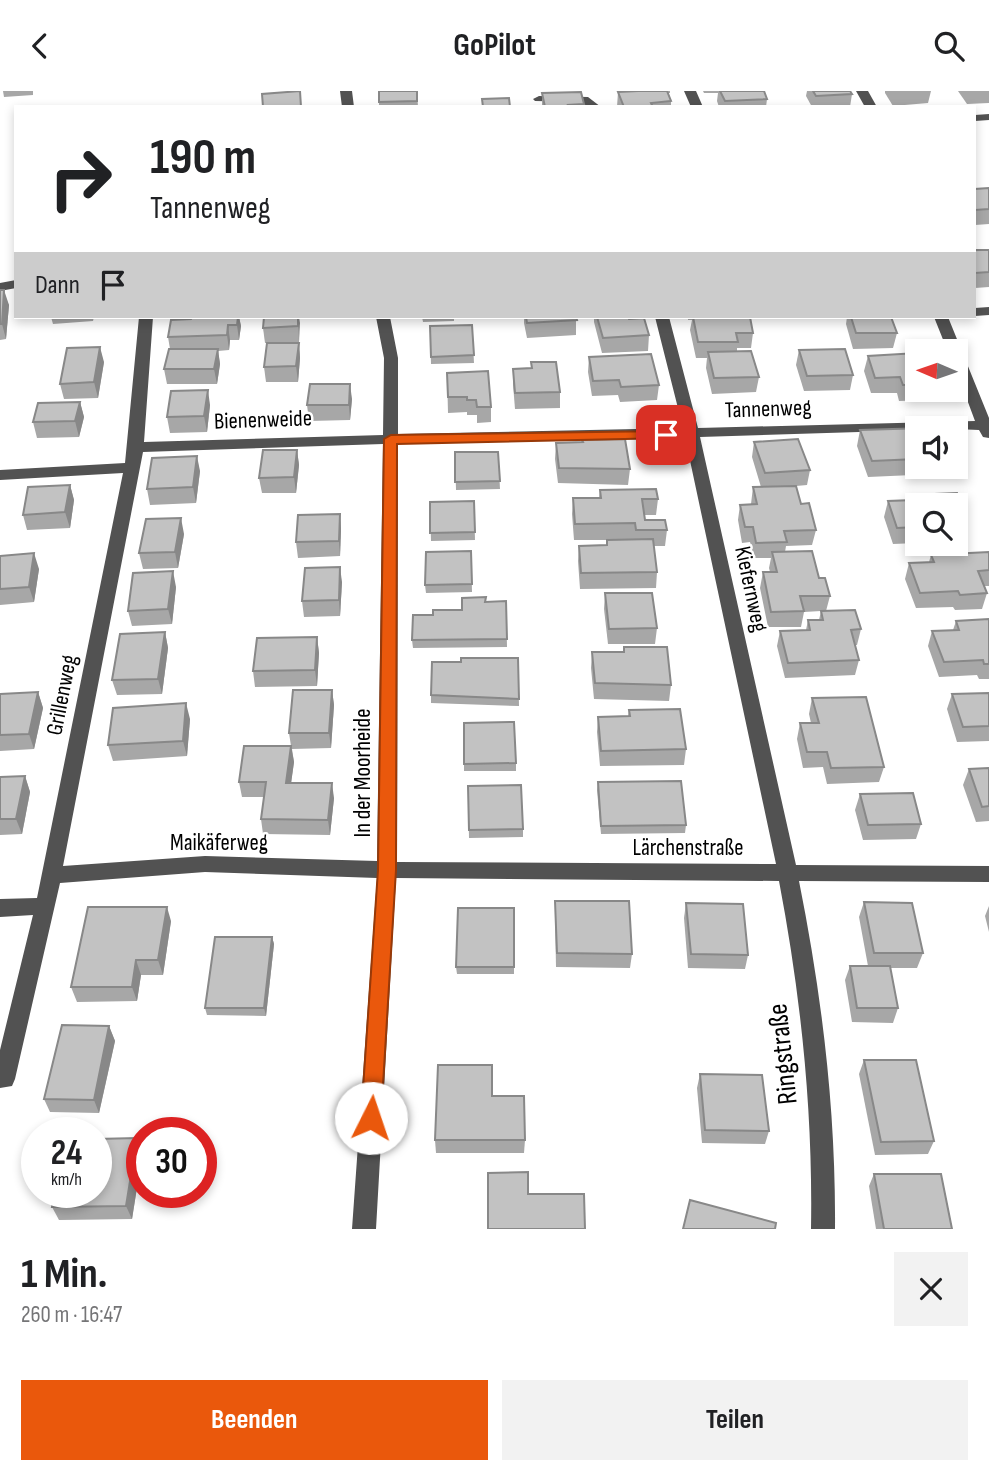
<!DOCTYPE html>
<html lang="de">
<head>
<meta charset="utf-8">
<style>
	body { margin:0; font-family:"Sofia Sans Condensed",sans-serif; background:#f2f2f2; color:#202124; height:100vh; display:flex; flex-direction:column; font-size:26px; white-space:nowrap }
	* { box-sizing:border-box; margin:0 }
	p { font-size:23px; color:#757577 }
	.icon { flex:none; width:38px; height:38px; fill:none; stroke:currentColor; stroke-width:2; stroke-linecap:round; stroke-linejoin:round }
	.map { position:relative; height:1138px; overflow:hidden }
	.drawer { display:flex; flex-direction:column; background:#fff; flex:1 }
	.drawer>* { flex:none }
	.guide { position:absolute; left:14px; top:14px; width:962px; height:214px; border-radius:0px; box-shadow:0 4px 10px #0003; background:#fff; color:#202124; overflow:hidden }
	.needle { width:46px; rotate:272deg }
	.tools { position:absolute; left:905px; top:248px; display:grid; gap:14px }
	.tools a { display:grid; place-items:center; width:63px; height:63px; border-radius:0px; background:#fff; box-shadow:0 4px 10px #0003; font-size:35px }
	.speed { position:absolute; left:21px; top:1026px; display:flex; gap:14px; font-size:35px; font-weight:700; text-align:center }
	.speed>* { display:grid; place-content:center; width:91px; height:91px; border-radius:50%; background:#fff; box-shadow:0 4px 10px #0003; line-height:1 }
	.speed small { font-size:18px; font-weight:400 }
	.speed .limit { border:10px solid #d22; background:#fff; color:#111 }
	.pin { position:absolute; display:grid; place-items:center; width:60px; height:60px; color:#fff; margin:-30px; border-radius:14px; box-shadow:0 4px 10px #0006 }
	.me { position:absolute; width:77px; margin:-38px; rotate:4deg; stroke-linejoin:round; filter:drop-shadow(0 0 5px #0008) }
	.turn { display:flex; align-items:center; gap:24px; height:147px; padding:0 21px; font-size:32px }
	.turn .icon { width:91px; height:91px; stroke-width:2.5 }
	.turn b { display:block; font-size:49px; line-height:60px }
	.then { display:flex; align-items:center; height:66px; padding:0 21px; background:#0003; gap:14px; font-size:26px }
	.round { display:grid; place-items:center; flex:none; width:74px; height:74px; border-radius:0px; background:#f2f2f2 }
	.summary { display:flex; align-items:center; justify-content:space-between; height:119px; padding:0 21px }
	h1 { font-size:42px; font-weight:700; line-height:52px }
	.button { display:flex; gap:14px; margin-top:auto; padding:14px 21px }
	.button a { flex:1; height:80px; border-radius:0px; background:#ea580c; color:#fff; font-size:28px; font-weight:700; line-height:80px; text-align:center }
	.button a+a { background:#f2f2f2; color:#202124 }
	header { display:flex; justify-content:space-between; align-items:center; height:91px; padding:0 21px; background:#fff; font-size:32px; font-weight:700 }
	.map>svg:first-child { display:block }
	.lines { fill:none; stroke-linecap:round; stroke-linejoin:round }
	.minor { fill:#525252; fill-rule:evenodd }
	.wall { fill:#a7a7a7 }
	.shaded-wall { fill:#888 }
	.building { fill:#c2c2c2; stroke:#888; stroke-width:2 }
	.route { fill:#ea580c; stroke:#983908; stroke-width:2 }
	.labels { text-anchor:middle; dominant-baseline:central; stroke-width:5; stroke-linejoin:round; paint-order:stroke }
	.street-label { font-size:23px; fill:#000; stroke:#fff }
	.near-street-label { font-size:28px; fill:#000; stroke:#fff }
</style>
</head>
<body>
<header><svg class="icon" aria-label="back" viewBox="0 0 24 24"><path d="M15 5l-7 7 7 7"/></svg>GoPilot<svg class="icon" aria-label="search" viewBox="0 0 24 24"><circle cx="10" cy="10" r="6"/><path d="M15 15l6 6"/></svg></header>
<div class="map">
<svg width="989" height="1138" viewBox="0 0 989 1138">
	<rect width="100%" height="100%" fill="#fff"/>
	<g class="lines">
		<g class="minor">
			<path d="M340,0H352L354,16H342Z"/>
			<path d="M684,0H696L703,16H691Z"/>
			<path d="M856,0H868L877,16H865Z"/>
			<path d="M539,5L588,6L601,16H588L581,11L535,10L533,8Z"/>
			<path d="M989,23V29L975,30V24Z"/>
			<path d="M16,189V197L0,200V192Z"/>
			<path d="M989,216V224L975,225V217Z"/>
			<path d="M139,226H153L144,351L383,344L384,267L376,226H390L398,267V343L683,337L655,226H669L698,337L975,330L956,279V261H948L934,226H948L989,327V347L983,346L979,339L956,338L700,346L796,774L989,775V791L799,790C822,905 836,1020 835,1138H811C813,1020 801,906 779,790L396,787L376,1138H352L377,787L205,781L60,792L15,988L12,995L0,997V959L33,824L0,826V808L37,807L123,382L0,389V379L125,372ZM685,346L776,773L397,771L398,353ZM383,353L377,770L205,765L63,775L143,361Z"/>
		</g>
	</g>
	<g class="wall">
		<path d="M3,0H33V4L4,6Z"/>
		<path d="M417,0L418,16H379V11Z"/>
		<path d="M637,0H670V2H668L671,10V16H617L618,1Z"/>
		<path d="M703,0H764L767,8L766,16H719L717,10L718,2H704Z"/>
		<path d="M807,0H850L852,3L850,16H812L806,5Z"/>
		<path d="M885,0H931L928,12L893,15L885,2Z"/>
		<path d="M958,0H989V12L967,13Z"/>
		<path d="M542,2L584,13V16H542Z"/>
		<path d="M989,97V133L975,134V98Z"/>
		<path d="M975,159H989V196L975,197Z"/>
		<path d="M0,199L9,214L6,248L0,249Z"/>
		<path d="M51,226H94L93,230L53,233Z"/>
		<path d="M192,226H239L241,235L239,249H230L229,259L218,260L220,273L217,293H167L164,278L170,258L168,246L191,228Z"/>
		<path d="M264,226H299V251L265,252L263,237Z"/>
		<path d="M422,226H454V230L423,231Z"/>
		<path d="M524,226H576V244L527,247L524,232Z"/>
		<path d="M594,226H628L629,228L649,244L648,260L602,262L594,231Z"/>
		<path d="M688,226H750L753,242L751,257H737V260L759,286L756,301L712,303L706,277L707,267H696L690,239L692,229H688Z"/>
		<path d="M847,226H891L897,242L893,257L853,258L846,233Z"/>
		<path d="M472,234L474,272L431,273L430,235Z"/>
		<path d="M299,252L300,267L298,291H266L264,276Z"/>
		<path d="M799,259L853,284L850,299L804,300L796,274Z"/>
		<path d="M917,262V299H931L927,309L899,310L897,302H871L864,280L868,265Z"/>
		<path d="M589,266L659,294L657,309L620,311L618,304L592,305L588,281Z"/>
		<path d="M104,271L98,307L64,308L60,293Z"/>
		<path d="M531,277L560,301V317L515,318L513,293V278Z"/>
		<path d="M447,282L491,316V331L477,332V324H467V321L448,322Z"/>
		<path d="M352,308L350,329L309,330L307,314Z"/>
		<path d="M80,311L84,326L79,346L37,347L33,331Z"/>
		<path d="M210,314L207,341L170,342L167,326Z"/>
		<path d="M917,338V376H937L935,383L868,386L857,355L860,339Z"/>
		<path d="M754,351L810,379L807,394L796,395L801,413L816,439L812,454L786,455L785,461L819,487L830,505L826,520L861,538L857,554H855L859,569L855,584L785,587L777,555L780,540L806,539L808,529H819L821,520L804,521L801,536H768L760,497L763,481H770L769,477L771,467H754L750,451L742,452L738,429L740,414L751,413L753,396H761L752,366Z"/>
		<path d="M556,352L630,378L628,394L558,392L555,368Z"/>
		<path d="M297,359L299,374L296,402H262L259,387Z"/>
		<path d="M455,361H498L500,398L456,399Z"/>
		<path d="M200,380L196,412L150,414L147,398Z"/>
		<path d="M70,394L74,409L70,437L27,439L23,424Z"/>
		<path d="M600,399L658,408L656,424H644L645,429L667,439L665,455H654L657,481L656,497L580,498L578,470L579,455L606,454L607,449H633H574L572,423L573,407H599Z"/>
		<path d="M957,402L964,419L960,434L962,439L957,454L929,456L928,453H956V415H917V452L893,453L884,426L888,410L910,409L912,404Z"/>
		<path d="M474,410L475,449L431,450L430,411Z"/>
		<path d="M340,423L341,438L340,465L298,467L296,451Z"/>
		<path d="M184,443L178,477L143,478L139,462Z"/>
		<path d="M471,460L472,501L426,502L425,494Z"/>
		<path d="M989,461V495H984L987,502L982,518L955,519L953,516L916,517L905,488L909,472L929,471L931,464Z"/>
		<path d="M0,465L39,478L34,511L0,514Z"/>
		<path d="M342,491L340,525L304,526L302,510Z"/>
		<path d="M176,496L172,533L132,535L128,520Z"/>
		<path d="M605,502L657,537L655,553H608L604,518Z"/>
		<path d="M506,510L507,556L413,557L412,549L433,524L462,519L485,511Z"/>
		<path d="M989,528V588H979L977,584L939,586L928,555L932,540L953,539L956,530Z"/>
		<path d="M165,541L168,557L162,603L117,604L112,589Z"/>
		<path d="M317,546L319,562L317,595L255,596L253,580Z"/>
		<path d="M624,556L671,594L669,610L594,608L591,577L592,561H623Z"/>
		<path d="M518,567L519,615L431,612V604Z"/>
		<path d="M332,599L334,614L331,657L292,658L294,671L291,692L334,707L330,744L263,743L261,728L264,706H242L239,691L291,655L289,642Z"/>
		<path d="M38,601L43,617L34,658L0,660V603Z"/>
		<path d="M989,602V650L957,651L947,618L952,603Z"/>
		<path d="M812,607L884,676L879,691L827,693L823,676L803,677L797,648L800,632H811L809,623Z"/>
		<path d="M629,619L686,658L684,674L600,675L597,641L598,626L628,625Z"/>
		<path d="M190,628L187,665L113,670L108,654Z"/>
		<path d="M464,632L516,672V680H464Z"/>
		<path d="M969,678H989V730L976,731L963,694Z"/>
		<path d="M25,685L30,701L22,743L0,744V686Z"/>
		<path d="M598,691L686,734L685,742L601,743L597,699Z"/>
		<path d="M468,695L523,738V746L469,747Z"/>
		<path d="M860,703L921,733L916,748L863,749L855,719Z"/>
		<path d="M555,810L632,863L630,877L556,876L555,824Z"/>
		<path d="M864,811L923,862L917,877H890L898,917L893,932L852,931L845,889L850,875H868L859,826Z"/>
		<path d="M686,812L748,864L745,878L688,877L684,827Z"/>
		<path d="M989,815V841L985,825Z"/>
		<path d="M514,817V883H457L456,876Z"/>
		<path d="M171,830L163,884H141L137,910L77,911L71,896Z"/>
		<path d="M272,846L274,853L266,925L207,924L205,917Z"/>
		<path d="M109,935L115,950L99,1022L50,1021L44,1008Z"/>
		<path d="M864,969L934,1050L928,1063L875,1064L859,983Z"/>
		<path d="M700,983L769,1040L765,1053L702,1052L697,997Z"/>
		<path d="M492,1005L525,1049L524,1062H436L435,1049Z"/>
		<path d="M137,1047L142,1059V1065L132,1128L59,1129L52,1116Z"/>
		<path d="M874,1083L952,1138H876L869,1095Z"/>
	</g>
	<g class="shaded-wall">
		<path d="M4,199L9,214L6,248L2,233Z"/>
		<path d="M238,226H239L241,235L239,249L237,234Z"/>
		<path d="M298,226H299L300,232L299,251Z"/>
		<path d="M228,234L230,249L229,259L227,244Z"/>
		<path d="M299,252L300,267L298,291L296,275Z"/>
		<path d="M100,256L104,271L98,307L94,291Z"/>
		<path d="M218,258L220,273L217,293L214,278Z"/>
		<path d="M350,293L352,308L350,329L349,314Z"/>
		<path d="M208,299L210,314L207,341L204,325Z"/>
		<path d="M80,311L84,326L79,346L75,330Z"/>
		<path d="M297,359L299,374L296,402L294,386Z"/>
		<path d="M197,365L200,380L196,412L193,396Z"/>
		<path d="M70,394L74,409L70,437L65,421Z"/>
		<path d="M340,423L341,438L340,465L339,450Z"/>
		<path d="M181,427L184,443L178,477L175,461Z"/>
		<path d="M34,462L39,478L34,511L29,496Z"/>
		<path d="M340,476L342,491L340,525L339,509Z"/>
		<path d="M173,480L176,496L172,533L168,518Z"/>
		<path d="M165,541L168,557L162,603L158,588Z"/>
		<path d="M317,546L319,562L317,595L315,579Z"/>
		<path d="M332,599L334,614L331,657L329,642Z"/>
		<path d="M38,601L43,617L34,658L29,643Z"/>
		<path d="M186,612L190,628L187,665L183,650Z"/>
		<path d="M291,655L294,671L289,707L286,692Z"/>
		<path d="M25,685L30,701L22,743L16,728Z"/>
		<path d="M332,692L334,707L330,744L328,729Z"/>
		<path d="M167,816L171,830L163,884L158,869Z"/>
		<path d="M272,846L274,853L266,925L264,917Z"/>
		<path d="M136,869L141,884L137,910L132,896Z"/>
		<path d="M109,935L115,950L99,1022L94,1009Z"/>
		<path d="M137,1047L142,1059V1065L132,1128L126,1115Z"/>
	</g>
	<g class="building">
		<path d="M300,0L301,16H263L262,3Z"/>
		<path d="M379,0H417V10L379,11Z"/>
		<path d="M638,0H667L671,10L651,12L653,16H624L618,1Z"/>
		<path d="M720,0H764L767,8L725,10Z"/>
		<path d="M813,0H850L852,3L816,5Z"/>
		<path d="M581,1L584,13L568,14L569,16H545L542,2Z"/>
		<path d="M509,7L510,16H483L482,8Z"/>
		<path d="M989,97V118L975,119V98Z"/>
		<path d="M975,159H989V181L975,182Z"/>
		<path d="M0,199H4L2,233H0Z"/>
		<path d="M192,226H238L237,234H228L227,244L168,246L171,229L191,228Z"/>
		<path d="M264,226H298V235L263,237Z"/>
		<path d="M526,226H576L577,229L527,232Z"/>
		<path d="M597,226H628L629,228L644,227L649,244L603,247Z"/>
		<path d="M693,226H750L753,242H736L738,251H698Z"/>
		<path d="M851,226H891L897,242H856Z"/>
		<path d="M472,234L474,264L431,266L430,235Z"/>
		<path d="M267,252H299L296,275L264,276Z"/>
		<path d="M100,256L94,291L60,293L67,257Z"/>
		<path d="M169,258H218L214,278H164Z"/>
		<path d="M845,258L853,284L807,285L799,259Z"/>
		<path d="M751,260L759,286L714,287L708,261Z"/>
		<path d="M917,262V294H903L900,286L875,287L868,265Z"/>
		<path d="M651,263L659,294L621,296L619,289L593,290L589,266Z"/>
		<path d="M531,271H556L560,301L515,302L513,278L532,277Z"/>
		<path d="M488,280L491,316H477L476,309H467V306H448L447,282Z"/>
		<path d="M310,293H350L349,314H307Z"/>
		<path d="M208,299L204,325L167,326L171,300Z"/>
		<path d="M80,311L75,330L33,331L38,312Z"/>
		<path d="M926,337L927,338H917V368L872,370L860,339Z"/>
		<path d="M625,348L630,378L559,377L556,352L583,351L582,349Z"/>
		<path d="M798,348L810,379L765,382L754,351Z"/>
		<path d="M263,359H297L294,386L259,387Z"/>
		<path d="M455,361H498L500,390L455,391Z"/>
		<path d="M197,365L193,396L147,398L152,367Z"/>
		<path d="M70,394L65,421L23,424L28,396Z"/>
		<path d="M796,395L801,413L809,412L816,439L784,440L787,451L756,452L753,436H745L740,414L757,413L753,396Z"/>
		<path d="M656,398L658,408H642L645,429H665L667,439H636L635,432L575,433L573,407H601L600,399Z"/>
		<path d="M957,402L964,419H956V415H917V436L897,437L888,410L914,409L912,404Z"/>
		<path d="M474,410L475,441L430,442V411Z"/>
		<path d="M340,423L339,450L296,451L298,424Z"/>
		<path d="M956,423L962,439H956Z"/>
		<path d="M181,427L175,461L139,462L146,428Z"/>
		<path d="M653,448L657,481L581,482L579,455L607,454V449Z"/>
		<path d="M471,460L472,493L425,494L426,461Z"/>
		<path d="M812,460L819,487H825L830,505H800L804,520L771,521L763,481H777L772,461Z"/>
		<path d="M989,461V479L978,480L987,502L960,504L958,500L920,502L909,472L934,471L931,464Z"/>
		<path d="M34,462L29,496L0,498V465Z"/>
		<path d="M340,476L339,509L302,510L305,477Z"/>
		<path d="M173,480L168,518L128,520L133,482Z"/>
		<path d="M605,502H652L657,537L609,538Z"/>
		<path d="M486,506L485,511L506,510L507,548L412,549L413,524H433V519H462V507Z"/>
		<path d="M855,519L861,538L851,539L859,569L788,572L780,540L810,539L808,529H823L821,520Z"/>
		<path d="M989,528V573H984L983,569L944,571L932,540L959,539L956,530Z"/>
		<path d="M165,541L158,588L112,589L120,543Z"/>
		<path d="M317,546L315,579L253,580L257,547Z"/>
		<path d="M624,556H667L671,594L595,592L592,561H624Z"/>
		<path d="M461,567H518L519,608L431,604L432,571H461Z"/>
		<path d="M293,599H332L329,642H289Z"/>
		<path d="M38,601L29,643L0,644V603Z"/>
		<path d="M989,602V635L963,636L952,603Z"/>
		<path d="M866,606L884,676L831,677L827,661H807L800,632H819L812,607Z"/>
		<path d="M186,612L183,650L108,654L113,617Z"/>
		<path d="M680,618L686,658L601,660L598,626L630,625L629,619Z"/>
		<path d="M514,631L516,672L464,673V632Z"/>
		<path d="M244,655H291L286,692H332L328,729L261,728L266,691H239Z"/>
		<path d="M989,677V715L982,716L969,678Z"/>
		<path d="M25,685L16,728H0V686Z"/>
		<path d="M681,690L686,734L601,735L598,691Z"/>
		<path d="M521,694L523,738L469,739L468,695Z"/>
		<path d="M913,702L921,733L868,734L860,703Z"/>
		<path d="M555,810H629L632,863L557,862Z"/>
		<path d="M864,811L912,812L923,862H874Z"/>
		<path d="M686,812L743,813L748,864L691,863Z"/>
		<path d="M88,816H167L158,869H136L132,896H71Z"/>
		<path d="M458,817H514V876H456Z"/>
		<path d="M215,846H272L264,917H205Z"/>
		<path d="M850,875H890L898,917H857Z"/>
		<path d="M62,934L109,935L94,1009L44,1008Z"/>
		<path d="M864,969H916L934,1050L881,1051Z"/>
		<path d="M438,974H492V1005H524L525,1049H435Z"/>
		<path d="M700,983L762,984L769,1040L705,1039Z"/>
		<path d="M137,1047L126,1115L52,1116L55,1101H96V1048Z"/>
		<path d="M528,1081V1103H584L585,1138H488V1082Z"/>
		<path d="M874,1083H941L952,1138H884Z"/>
		<path d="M690,1109L776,1132L775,1138H683Z"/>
	</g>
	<path class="route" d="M666,340L673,344L671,347L397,353L396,779L381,1027L378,1034L371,1037L364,1034L361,1027L378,779L384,348L391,344Z"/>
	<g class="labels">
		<g class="street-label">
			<text transform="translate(768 318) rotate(-2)">Tannenweg</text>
			<text transform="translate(263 329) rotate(-2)">Bienenweide</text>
			<text transform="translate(751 498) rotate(78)">Kiefernweg</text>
			<text transform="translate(62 604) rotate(-79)">Grillenweg</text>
			<text transform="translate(363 682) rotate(-90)">In der Moorheide</text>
			<text x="219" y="752">Maikäferweg</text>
			<text x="688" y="757">Lärchenstraße</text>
		</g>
		<g class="near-street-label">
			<text transform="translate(783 963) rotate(-96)">Ringstraße</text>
		</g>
	</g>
</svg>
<div class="tools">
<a><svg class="needle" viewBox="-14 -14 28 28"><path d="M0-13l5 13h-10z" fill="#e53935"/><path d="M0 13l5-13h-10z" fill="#757577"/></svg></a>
<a><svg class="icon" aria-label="sound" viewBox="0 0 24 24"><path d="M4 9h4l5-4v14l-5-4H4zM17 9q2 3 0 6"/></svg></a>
<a><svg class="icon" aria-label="search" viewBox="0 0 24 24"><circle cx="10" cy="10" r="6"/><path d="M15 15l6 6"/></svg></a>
</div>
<div class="speed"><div>24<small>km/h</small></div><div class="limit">30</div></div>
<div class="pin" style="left:666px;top:344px;background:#d93025"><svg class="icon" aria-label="arrive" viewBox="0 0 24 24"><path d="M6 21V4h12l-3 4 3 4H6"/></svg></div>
<svg class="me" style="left:371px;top:1027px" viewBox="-20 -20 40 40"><circle r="19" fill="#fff"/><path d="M0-13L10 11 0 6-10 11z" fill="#ea580c"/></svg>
<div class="guide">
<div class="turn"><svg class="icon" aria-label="right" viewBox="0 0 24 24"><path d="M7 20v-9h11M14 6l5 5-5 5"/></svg><div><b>190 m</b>Tannenweg</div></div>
<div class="then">Dann<svg class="icon" aria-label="arrive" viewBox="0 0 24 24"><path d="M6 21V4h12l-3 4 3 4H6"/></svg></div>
</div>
</div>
<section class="drawer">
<div class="summary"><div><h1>1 Min.</h1><p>260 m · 16:47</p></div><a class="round"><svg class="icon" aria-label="close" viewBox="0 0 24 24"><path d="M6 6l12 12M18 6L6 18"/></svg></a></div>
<div class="button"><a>Beenden</a><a>Teilen</a></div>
</section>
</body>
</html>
